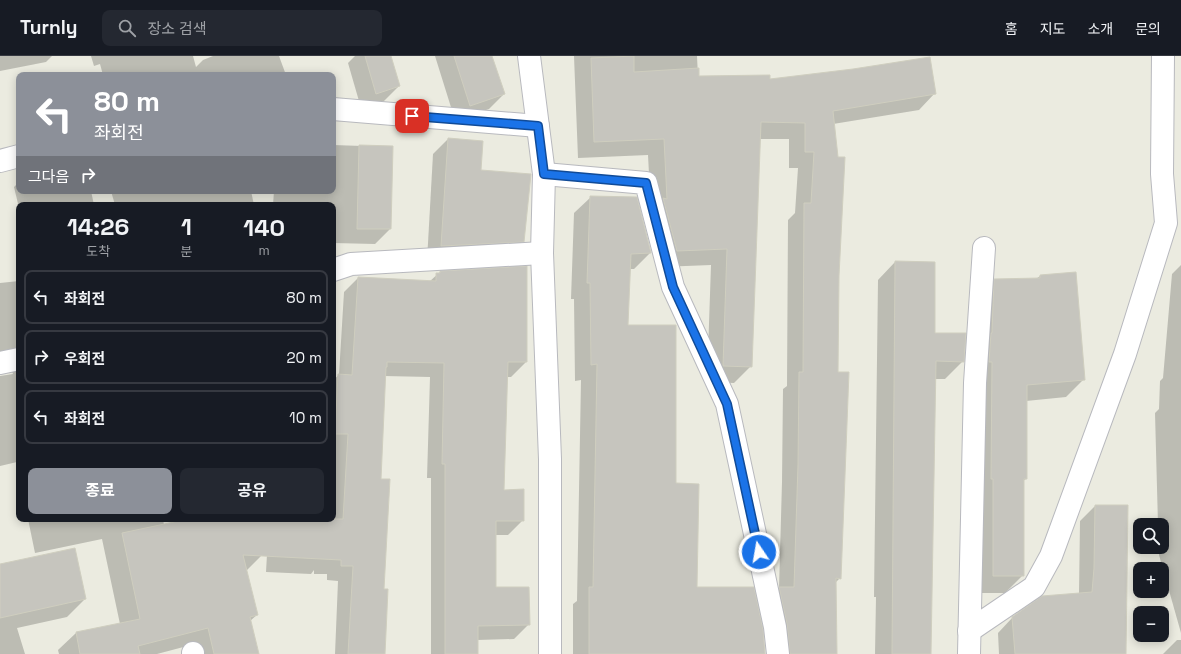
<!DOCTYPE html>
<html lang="ko">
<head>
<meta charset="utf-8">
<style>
	body { margin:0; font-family:"Space Grotesk","Noto Sans KR",sans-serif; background:#242831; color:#f1f3f6; height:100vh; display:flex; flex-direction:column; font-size:15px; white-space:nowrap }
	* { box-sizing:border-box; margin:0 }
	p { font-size:13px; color:#9ea1a6 }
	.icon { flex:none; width:22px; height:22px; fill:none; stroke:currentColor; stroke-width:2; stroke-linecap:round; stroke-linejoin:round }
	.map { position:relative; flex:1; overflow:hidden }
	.side { position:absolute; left:16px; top:146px; width:320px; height:320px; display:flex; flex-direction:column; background:#171b24; border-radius:8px; box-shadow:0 2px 10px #0003 }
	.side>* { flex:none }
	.guide { position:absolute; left:16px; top:16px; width:320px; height:122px; border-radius:8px; box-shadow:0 2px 10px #0003; background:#8c9099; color:#fff; overflow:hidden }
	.tools { position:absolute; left:1133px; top:462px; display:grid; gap:8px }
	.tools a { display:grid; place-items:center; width:36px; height:36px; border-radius:8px; background:#171b24; box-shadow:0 2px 10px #0003; font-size:20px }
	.pin { position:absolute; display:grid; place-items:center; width:34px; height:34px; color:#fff; margin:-17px; border-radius:8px; box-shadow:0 2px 6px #0006 }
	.me { position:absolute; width:44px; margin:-22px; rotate:348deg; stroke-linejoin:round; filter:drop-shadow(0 0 3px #0008) }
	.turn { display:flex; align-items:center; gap:14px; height:84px; padding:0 12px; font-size:18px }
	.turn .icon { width:52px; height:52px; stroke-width:2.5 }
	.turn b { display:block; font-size:28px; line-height:34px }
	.then { display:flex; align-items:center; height:38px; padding:0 12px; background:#0003; gap:8px; font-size:15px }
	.eta { display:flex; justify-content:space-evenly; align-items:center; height:68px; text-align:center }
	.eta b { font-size:24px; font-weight:700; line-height:28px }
	.cta { display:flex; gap:8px; margin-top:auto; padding:8px 12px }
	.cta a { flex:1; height:46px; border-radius:8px; background:#8c9099; color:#fff; font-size:16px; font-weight:700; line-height:46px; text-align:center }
	.cta a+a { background:#242831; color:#f1f3f6 }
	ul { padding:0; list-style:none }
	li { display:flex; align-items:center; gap:12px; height:54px; margin:0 8px 6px; padding:0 4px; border:2px solid #363941; border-radius:8px }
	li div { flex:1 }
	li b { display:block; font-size:15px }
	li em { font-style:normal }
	header { display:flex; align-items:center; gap:24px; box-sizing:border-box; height:56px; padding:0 20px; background:#171b24; border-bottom:1px solid #363941 }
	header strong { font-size:19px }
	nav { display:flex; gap:22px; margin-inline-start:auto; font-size:14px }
	.search { width:280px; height:36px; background:#242831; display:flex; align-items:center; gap:10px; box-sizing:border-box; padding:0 14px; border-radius:8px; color:#9ea1a6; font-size:15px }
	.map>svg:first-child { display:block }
	.shadow { fill:#0003 }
	.building { fill:#c6c5be; stroke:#cfcebf }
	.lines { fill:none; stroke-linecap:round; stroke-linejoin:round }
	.minor-casing { stroke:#b8b9be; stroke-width:24 }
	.minor { stroke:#fff; stroke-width:22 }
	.route-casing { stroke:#114b97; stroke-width:10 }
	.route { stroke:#1a73e8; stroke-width:7 }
</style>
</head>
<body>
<header>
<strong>Turnly</strong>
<div class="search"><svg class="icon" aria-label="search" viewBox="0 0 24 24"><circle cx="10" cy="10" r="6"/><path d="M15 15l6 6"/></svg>장소 검색</div>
<nav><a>홈</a><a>지도</a><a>소개</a><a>문의</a></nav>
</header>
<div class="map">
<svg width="1181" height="598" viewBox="0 0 1181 598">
	<rect width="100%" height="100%" fill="#ebebe0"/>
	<g class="shadow">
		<path d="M0,0H52L46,6L0,15Z"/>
		<path d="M91,0H193L196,11L203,4L213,0H279L286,19H103L100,8L94,10Z"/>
		<path d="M355,0H390L399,30L384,45L361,52L348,7Z"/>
		<path d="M435,0H491L504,38L489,53L455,64Z"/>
		<path d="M574,0H697L698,21L769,24L935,37L919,54L833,68L838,220L837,317L840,522L835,527L836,598H773L763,548L779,533L782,426L783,333L787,330L788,164L795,157L798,112H789V83H760L751,310L734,327L707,326L711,209L660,211L651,156L648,99L578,102Z"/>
		<path d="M448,83L480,115L523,185L508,200L427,205L433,98Z"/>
		<path d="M333,89L392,91L390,173L375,188L333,187V149H273L274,135H333Z"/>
		<path d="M19,126V135H91L94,149H19V152L14,131Z"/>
		<path d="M111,135H251L254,149H115Z"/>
		<path d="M591,141L650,197L634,213H630L627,270L675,428L696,532L764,598H573V548L577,545L581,324L575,325L574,243H571L574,157Z"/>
		<path d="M895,206L934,278L963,305L945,323H935L930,598H875L876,541H874L878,224Z"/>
		<path d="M1181,209V577L1159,499V491H1162V469H1158L1155,357L1159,353L1160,325L1163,322L1172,218Z"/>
		<path d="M440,216L526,306L511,321H507L503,435L523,464L508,479H495V532L529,568L514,583L477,584V598H431V422H427L430,321L384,320L379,424L383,534L384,598H335L338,525L327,524V518H314V514L311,518L266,516L269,463H333V324L339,319L344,236L358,222L429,226Z"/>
		<path d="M1075,217L1084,323L1066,341L1026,345V423L1023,425V519L1005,537H975L977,242L995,224L1036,223L1040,220Z"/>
		<path d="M19,225V417L17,406L0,410V320L13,318L11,313L0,308V227Z"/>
		<path d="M1095,450L1125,598H999L998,577L1013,561L1079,538L1080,465Z"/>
		<path d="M28,463H163L164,469L193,463H254L261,500L246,515L257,559L250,565L258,598H193L191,589L157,598H59L58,594L76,577L120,568L102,483L35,497Z"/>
		<path d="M0,509L85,543L67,561L17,572L25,598H0Z"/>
		<path d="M1177,584H1181V598H1163Z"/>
	</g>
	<g class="building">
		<path d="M365,0H391L400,30L376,38Z"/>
		<path d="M454,0H492L505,38L470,50Z"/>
		<path d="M634,0V16L699,12V20L770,19V23L853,13L930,1L936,38L833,55L838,101H845L839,220L838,316H849L841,523L836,522L837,598H790L787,568L779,531H794L798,409L799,316H803L804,147H811L814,96H805V67L761,66L752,311L723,310L727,193L677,195L663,142L667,143L664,83L594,86L591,2Z"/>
		<path d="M448,82L483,85L481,114L531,118L524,186L441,190Z"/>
		<path d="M359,89L393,90L391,173H357Z"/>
		<path d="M590,140L637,141L651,197L631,198L628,269H676V427L699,428L697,531H754L763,573L765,598H589V531H593L597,308L591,309L590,227H587Z"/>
		<path d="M895,205L935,206V277H966L964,306L936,305L931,598H892Z"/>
		<path d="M527,210V306H508L504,434L524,433V465H496V531H529L530,569L478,570V598H445V408H442L444,307L387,306V311H386L381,423H390L384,533H388L385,598H348L353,510H341V504L243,499L258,559L250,561L259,598H214L208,572L138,590L140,598H80L76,576L140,563L122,477L188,463H343L348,378H335L338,318L352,319L358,221L436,225V217H440V215Z"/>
		<path d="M1076,216L1085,324L1027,329V423H1024V520H993V423H991L992,306H989L991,277H992L994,223L1040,222V219Z"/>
		<path d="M1095,449H1128L1126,598H1015L1012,561L1042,540L1092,536L1094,512Z"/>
		<path d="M75,492L86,543L0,562V508Z"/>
	</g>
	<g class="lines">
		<g class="minor-casing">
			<g id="minor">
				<path d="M529,0L544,118L542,197L550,403V598"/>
				<path d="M333,53L538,70"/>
				<path d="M0,105L19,100"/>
				<path d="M544,118L646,127L673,231L727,348L775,571L778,598"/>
				<path d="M333,214L351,208L542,197"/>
				<path d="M0,307L19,303"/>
				<path d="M969,575L1034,531L1051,500L1125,298L1166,167L1162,118L1163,0"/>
				<path d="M193,597V598"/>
				<path d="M969,598L975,327L984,192"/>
			</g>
		</g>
		<use href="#minor" class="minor"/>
	</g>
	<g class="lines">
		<g class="route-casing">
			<path id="route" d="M412,60L538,70L544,118L646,127L673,231L727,348L759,496"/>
		</g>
		<use href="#route" class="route"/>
	</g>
</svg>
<div class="tools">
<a><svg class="icon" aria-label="search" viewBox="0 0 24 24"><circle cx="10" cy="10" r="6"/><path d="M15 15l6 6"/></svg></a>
<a>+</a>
<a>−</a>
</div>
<div class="pin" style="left:412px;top:60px;background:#d93025"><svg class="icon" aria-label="arrive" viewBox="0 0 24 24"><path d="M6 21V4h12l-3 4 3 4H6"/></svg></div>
<svg class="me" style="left:759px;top:496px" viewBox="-20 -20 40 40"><circle r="17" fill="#1a73e8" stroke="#fff" stroke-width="3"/><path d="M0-11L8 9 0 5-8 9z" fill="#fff"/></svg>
<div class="guide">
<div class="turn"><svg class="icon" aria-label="left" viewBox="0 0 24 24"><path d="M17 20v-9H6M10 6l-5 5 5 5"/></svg><div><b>80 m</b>좌회전</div></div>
<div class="then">그다음<svg class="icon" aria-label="right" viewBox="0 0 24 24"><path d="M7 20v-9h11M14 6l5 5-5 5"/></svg></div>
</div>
<section class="side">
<div class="eta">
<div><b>14:26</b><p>도착</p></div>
<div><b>1</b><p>분</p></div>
<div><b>140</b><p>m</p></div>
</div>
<ul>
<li><svg class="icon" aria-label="left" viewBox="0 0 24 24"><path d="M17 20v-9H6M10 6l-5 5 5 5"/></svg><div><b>좌회전</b></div><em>80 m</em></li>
<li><svg class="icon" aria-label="right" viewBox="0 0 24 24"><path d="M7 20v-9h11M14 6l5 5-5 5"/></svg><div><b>우회전</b></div><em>20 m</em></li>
<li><svg class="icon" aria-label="left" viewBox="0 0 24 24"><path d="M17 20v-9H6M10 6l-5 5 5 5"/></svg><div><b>좌회전</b></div><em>10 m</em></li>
</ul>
<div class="cta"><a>종료</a><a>공유</a></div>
</section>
</div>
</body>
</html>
